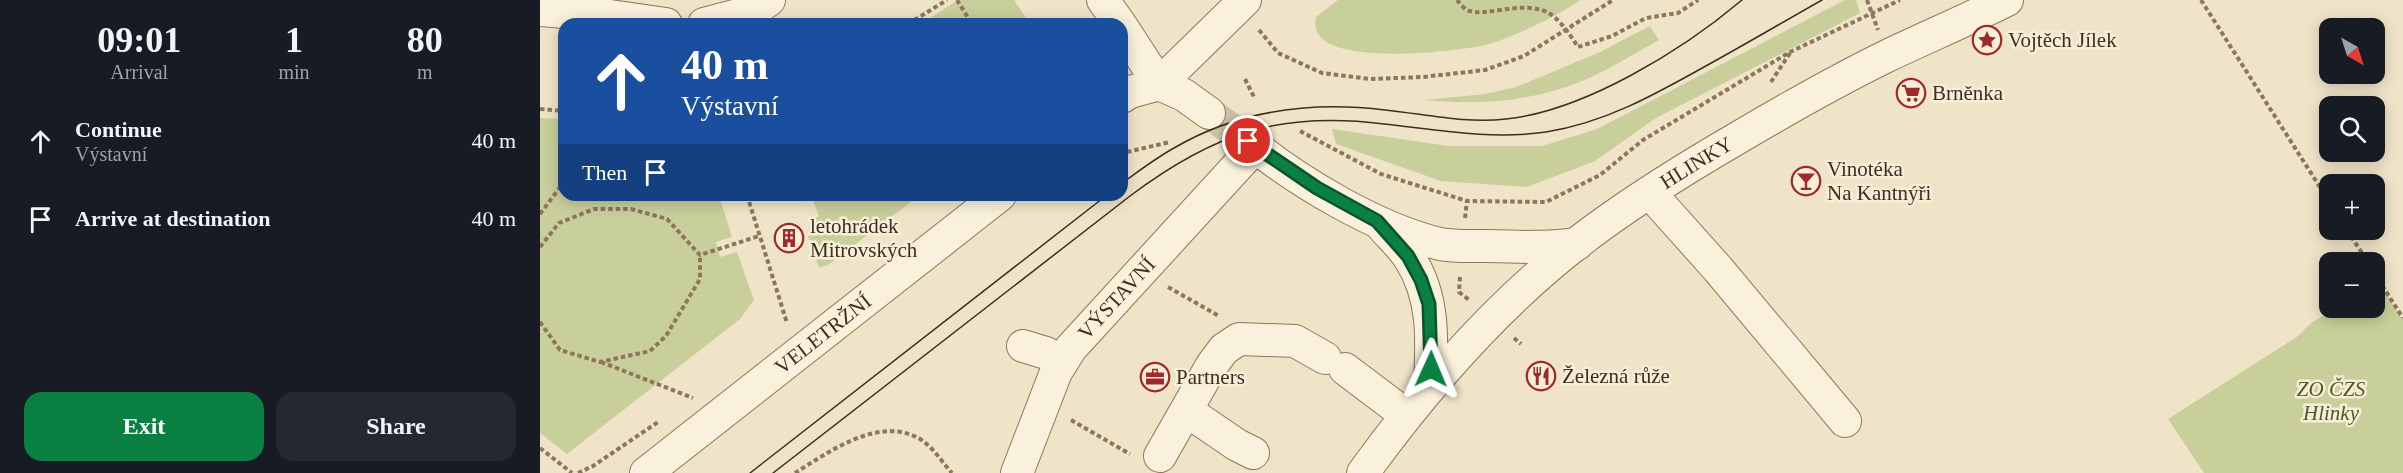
<!DOCTYPE html>
<html lang="en">
<head>
<meta charset="utf-8">
<style>
	body { margin:0; font-family:Georgia,serif; background:#242831; color:#f1f3f6; height:100vh; display:flex; flex-direction:column; font-size:22px; white-space:nowrap }
	* { box-sizing:border-box; margin:0 }
	p { font-size:20px; color:#9ea1a6 }
	.icon { flex:none; width:33px; height:33px; fill:none; stroke:currentColor; stroke-width:2; stroke-linecap:round; stroke-linejoin:round }
	.map { position:relative; flex:1; overflow:hidden }
	.side { display:flex; flex-direction:column; background:#171b24; width:540px }
	.side>* { flex:none }
	.top-card { position:absolute; left:18px; top:18px; width:570px; height:183px; border-radius:18px; box-shadow:0 3px 15px #0003; background:#1a4fa0; color:#fff; overflow:hidden }
	.needle { width:39px; rotate:141deg }
	.tools { position:absolute; left:1779px; top:18px; display:grid; gap:12px }
	.tools a { display:grid; place-items:center; width:66px; height:66px; border-radius:12px; background:#171b24; box-shadow:0 3px 15px #0003; font-size:30px }
	.pin { position:absolute; display:grid; place-items:center; width:51px; height:51px; color:#fff; margin:-26px; border:3px solid #fff; border-radius:50%; box-shadow:0 2px 6px #0007 }
	.me { position:absolute; width:66px; margin:-33px; rotate:1deg; stroke-linejoin:round; filter:drop-shadow(0 0 4px #0008) }
	.turn { display:flex; align-items:center; gap:21px; height:126px; padding:0 24px; font-size:27px }
	.turn .icon { width:78px; height:78px; stroke-width:2.5 }
	.turn b { display:block; font-size:42px; line-height:51px }
	.then { display:flex; align-items:center; height:57px; padding:0 24px; background:#0003; gap:12px; font-size:22px }
	.eta { display:flex; justify-content:space-evenly; align-items:center; height:102px; text-align:center }
	.eta b { font-size:36px; font-weight:700; line-height:42px }
	.primary-button { display:flex; gap:12px; margin-top:auto; padding:12px 24px }
	.primary-button a { flex:1; height:69px; border-radius:18px; background:#0b8043; color:#fff; font-size:24px; font-weight:700; line-height:69px; text-align:center }
	.primary-button a+a { background:#242831; color:#f1f3f6 }
	ul { padding:0; list-style:none }
	li { display:flex; align-items:center; gap:18px; height:78px; padding:0 24px }
	li div { flex:1 }
	li b { display:block; font-size:22px }
	li em { font-style:normal }
	main { display:flex; flex:1; min-height:0 }
	.map>svg:first-child { display:block }
	.green { fill:#c9cf9b }
	.lines { fill:none; stroke-linecap:round; stroke-linejoin:round }
	.minor-tunnel { stroke:#ccc0a6; stroke-width:32; stroke-dasharray:32 16; stroke-linecap:butt }
	.minor-casing { stroke:#8d765c; stroke-width:34 }
	.path { stroke:#8d765c; stroke-width:4; stroke-dasharray:4.5 3; stroke-linecap:butt }
	.minor { stroke:#faf1dc; stroke-width:32 }
	.tram { stroke:#3d2e20; stroke-width:1.5 }
	.route-casing { stroke:#07532c; stroke-width:15 }
	.route { stroke:#0b8043; stroke-width:10 }
	.labels { text-anchor:middle; dominant-baseline:central; stroke-width:5; stroke-linejoin:round; paint-order:stroke }
	.poi-label { font-size:21px; fill:#3d2e20; stroke:#f7eed8; text-anchor:start }
	.street-label { font-size:21px; fill:#3d2e20; stroke:#f7eed8 }
	.park-label { font-size:21px; font-style:italic; fill:#4d5a26; stroke:#f7eed8 }
</style>
</head>
<body>
<main>
<section class="side">
<div class="eta">
<div><b>09:01</b><p>Arrival</p></div>
<div><b>1</b><p>min</p></div>
<div><b>80</b><p>m</p></div>
</div>
<ul>
<li><svg class="icon" aria-label="ahead" viewBox="0 0 24 24"><path d="M12 20V5M6 11l6-6 6 6"/></svg><div><b>Continue</b><p>Výstavní</p></div><em>40 m</em></li>
<li><svg class="icon" aria-label="arrive" viewBox="0 0 24 24"><path d="M6 21V4h12l-3 4 3 4H6"/></svg><div><b>Arrive at destination</b></div><em>40 m</em></li>
</ul>
<div class="primary-button"><a>Exit</a><a>Share</a></div>
</section>
<div class="map">
<svg width="1863" height="473" viewBox="0 0 1863 473">
	<rect width="100%" height="100%" fill="#f0e4c8"/>
	<g class="green">
		<path d="M418,0H474L490,24H381Z"/>
		<path d="M798,0H1040C1018,16 968,40 941,46C913,51 763,71 776,17Z"/>
		<path d="M1305,0H1316L1320,13L1116,118L1055,161L987,187L901,181L796,144L792,129L909,146H1002L1057,129Z"/>
		<path d="M1110,26L1119,40C1094,54 1068,70 1042,81C991,102 938,105 884,100L945,94L976,87L1060,52Z"/>
		<path d="M0,118L24,119V195H179L192,237L176,242L180,257L197,252L214,300L200,319L27,454L0,433Z"/>
		<path d="M257,195H380L288,265L279,268L268,236L270,220L279,216L272,198L262,202Z"/>
		<path d="M1838,281L1863,320V473H1664L1628,419L1758,336L1771,323L1796,308H1834L1835,283Z"/>
	</g>
	<g class="lines">
		<path class="minor-tunnel" d="M669,113L708,141"/>
		<g class="minor-casing">
			<g id="minor">
				<path d="M563,0L580,24"/>
				<path d="M0,10L70,16L126,24"/>
				<path d="M164,24L213,11L229,0"/>
				<path d="M582,27L619,84"/>
				<path d="M619,84L705,0"/>
				<path d="M619,84L644,95L669,113"/>
				<path d="M582,97L590,92L619,84"/>
				<path d="M708,141C758,182 837,229 900,244C915,247 931,246 946,246C977,247 1006,248 1037,244"/>
				<path d="M1110,193L1178,269L1305,421"/>
				<path d="M842,226C851,237 863,247 870,259C895,298 892,342 890,386"/>
				<path d="M483,346L506,353L521,361"/>
				<path d="M805,369L866,415"/>
				<path d="M647,411L697,445L713,453"/>
				<path d="M620,456L672,365L684,349L699,339L755,341L785,358"/>
				<path id="s1" d="M106,473L460,195"/>
				<path id="s2" d="M477,473L516,372L531,348L715,147"/>
				<path id="s3" d="M823,473C884,389 954,308 1036,244C1086,205 1141,171 1196,139C1245,110 1296,81 1347,56C1387,37 1427,20 1467,0"/>
			</g>
		</g>
		<g class="path">
			<path d="M417,0L432,24"/>
			<path d="M917,0C920,3 923,8 927,10C946,18 979,0 1007,12C1020,19 1030,35 1038,47L1072,36L1106,18L1138,13L1158,0"/>
			<path d="M1327,0L1338,30"/>
			<path d="M1661,0L1790,203"/>
			<path d="M368,24L407,0"/>
			<path d="M719,30L738,53L782,73L830,79L883,77L945,70L984,56L1073,0"/>
			<path d="M705,79L715,99"/>
			<path d="M1231,82L1250,53"/>
			<path d="M0,109L24,111"/>
			<path d="M760,131L841,174L927,201L1006,202L1060,175L1103,140L1250,52L1360,0"/>
			<path d="M587,152L630,142"/>
			<path d="M207,195L247,323"/>
			<path d="M0,214L24,182"/>
			<path d="M925,218L927,201"/>
			<path d="M1807,230L1828,262"/>
			<path d="M0,247L19,223L54,209H91L127,219L160,255L219,236"/>
			<path d="M1834,273L1863,318"/>
			<path d="M920,277L919,292L929,300"/>
			<path d="M628,287L679,316"/>
			<path d="M0,322L20,350L60,362L110,351L126,336L160,279V255"/>
			<path d="M974,338L981,344"/>
			<path d="M61,362L153,398"/>
			<path d="M531,420L590,454"/>
			<path d="M0,448L32,473"/>
			<path d="M38,473L53,466L118,422"/>
			<path d="M255,473C289,452 339,415 380,439C393,447 402,462 412,473"/>
		</g>
		<use href="#minor" class="minor"/>
		<g class="tram">
			<path d="M582,183C599,171 616,158 634,148C699,110 771,101 845,110C885,114 926,124 966,119C1044,111 1143,50 1202,0"/>
			<path d="M210,473L567,195"/>
			<path d="M233,473L590,196C674,133 739,111 844,124C897,130 952,140 1006,132C1064,123 1114,95 1164,67C1204,45 1243,22 1282,0"/>
		</g>
	</g>
	<g class="lines">
		<g class="route-casing">
			<path id="route" d="M708,141L777,188L837,221L868,256L881,280L889,304L891,369"/>
		</g>
		<use href="#route" class="route"/>
	</g>
	<defs>
		<g id="sight-ring" transform="scale(1.5)"><circle r="9.5" fill="#f7eed8" stroke="#9e2a2b" stroke-width="1.5"/><path d="M0-6L1.8-2.2L6-1.7L2.9 1.2L3.7 5.4L0 3.3L-3.7 5.4L-2.9 1.2L-6-1.7L-1.8-2.2Z" fill="#9e2a2b"/></g>
		<g id="supermarket-ring" transform="scale(1.5)"><circle r="9.5" fill="#f7eed8" stroke="#9e2a2b" stroke-width="1.5"/><path d="M-6-5.5h2.5l.6 2H6L4.5 2H-2.5L-4.4-4H-6ZM-1.5 3.2a1.3 1.3 0 1 0 .1 0ZM3 3.2a1.3 1.3 0 1 0 .1 0Z" fill="#9e2a2b"/></g>
		<g id="bar-ring" transform="scale(1.5)"><circle r="9.5" fill="#f7eed8" stroke="#9e2a2b" stroke-width="1.5"/><path d="M-6-5H6L.8 .8V4.5H3.5V6h-7V4.5H-.8V.8Z" fill="#9e2a2b"/></g>
		<g id="building-ring" transform="scale(1.5)"><circle r="9.5" fill="#f7eed8" stroke="#9e2a2b" stroke-width="1.5"/><path d="M-4-6H4V6H1V3H-1V6H-4ZM-2.5-4.3h1.7v1.8h-1.7ZM.8-4.3h1.7v1.8H.8ZM-2.5-1h1.7V.8h-1.7ZM.8-1h1.7V.8H.8Z" fill="#9e2a2b"/></g>
		<g id="restaurant-ring" transform="scale(1.5)"><circle r="9.5" fill="#f7eed8" stroke="#9e2a2b" stroke-width="1.5"/><path d="M-5-6h1v4h1v-4h1v4h1v-4h1v5L-1.5 .5V6h-2V.5L-5-1ZM5-6V6H3V1.5H1.5Q1.5-4 5-6Z" fill="#9e2a2b"/></g>
		<g id="office-ring" transform="scale(1.5)"><circle r="9.5" fill="#f7eed8" stroke="#9e2a2b" stroke-width="1.5"/><path d="M-6-3h4V-5.5h4V-3h4V5H-6ZM-1-4.5V-3h2v-1.5ZM-6 0V1H6V0Z" fill="#9e2a2b"/></g>
	</defs>
	<g fill-rule="evenodd">
		<use href="#sight-ring" x="1447" y="40"/>
		<use href="#supermarket-ring" x="1371" y="93"/>
		<use href="#bar-ring" x="1266" y="181"/>
		<use href="#building-ring" x="249" y="238"/>
		<use href="#restaurant-ring" x="1001" y="376"/>
		<use href="#office-ring" x="615" y="377"/>
	</g>
	<g class="labels">
		<g class="poi-label">
			<text x="1468" y="40">Vojtěch Jílek</text>
			<text x="1392" y="93">Brněnka</text>
			<text x="1287" y="169">Vinotéka<tspan x="1287" dy="24">Na Kantnýři</tspan></text>
			<text x="270" y="226">letohrádek<tspan x="270" dy="24">Mitrovských</tspan></text>
			<text x="1022" y="376">Železná růže</text>
			<text x="636" y="377">Partners</text>
		</g>
		<g class="street-label">
			<text stroke="none"><textPath href="#s3" startOffset="459">HLINKY</textPath></text>
			<text stroke="none"><textPath href="#s2" startOffset="204">VÝSTAVNÍ</textPath></text>
			<text stroke="none"><textPath href="#s1" startOffset="225">VELETRŽNÍ</textPath></text>
		</g>
		<g class="park-label">
			<text x="1791" y="389">ZO ČZS<tspan x="1791" dy="24">Hlinky</tspan></text>
		</g>
	</g>
</svg>
<div class="tools">
<a><svg class="needle" viewBox="-14 -14 28 28"><path d="M0-13l5 13h-10z" fill="#e53935"/><path d="M0 13l5-13h-10z" fill="#9ea1a6"/></svg></a>
<a><svg class="icon" aria-label="search" viewBox="0 0 24 24"><circle cx="10" cy="10" r="6"/><path d="M15 15l6 6"/></svg></a>
<a>+</a>
<a>−</a>
</div>
<div class="pin" style="left:708px;top:141px;background:#d93025"><svg class="icon" aria-label="arrive" viewBox="0 0 24 24"><path d="M6 21V4h12l-3 4 3 4H6"/></svg></div>
<svg class="me" style="left:891px;top:369px" viewBox="-20 -20 40 40"><path d="M0-17L14 15 0 8-14 15z" fill="#0b8043" stroke="#fff" stroke-width="4"/></svg>
<div class="top-card">
<div class="turn"><svg class="icon" aria-label="ahead" viewBox="0 0 24 24"><path d="M12 20V5M6 11l6-6 6 6"/></svg><div><b>40 m</b>Výstavní</div></div>
<div class="then">Then<svg class="icon" aria-label="arrive" viewBox="0 0 24 24"><path d="M6 21V4h12l-3 4 3 4H6"/></svg></div>
</div>
</div>
</main>
</body>
</html>
